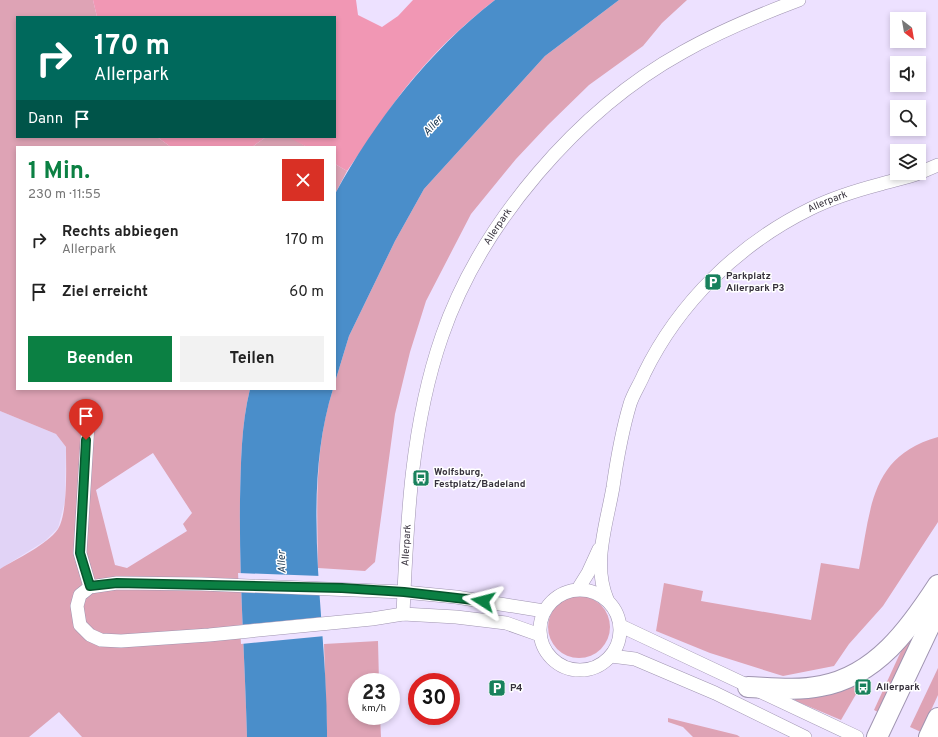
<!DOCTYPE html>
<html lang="de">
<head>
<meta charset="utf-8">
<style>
	body { margin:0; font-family:Overpass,sans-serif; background:#f2f2f2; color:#222; height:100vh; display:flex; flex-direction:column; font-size:15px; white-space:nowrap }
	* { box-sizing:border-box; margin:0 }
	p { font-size:13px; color:#767676 }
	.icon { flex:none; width:22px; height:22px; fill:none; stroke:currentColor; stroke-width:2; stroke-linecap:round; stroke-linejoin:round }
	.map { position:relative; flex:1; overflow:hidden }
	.drawer { position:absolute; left:16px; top:146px; width:320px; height:244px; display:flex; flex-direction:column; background:#fff; border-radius:0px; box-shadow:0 2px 6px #0003 }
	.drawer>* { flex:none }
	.banner { position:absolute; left:16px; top:16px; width:320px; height:122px; border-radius:0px; box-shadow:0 2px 6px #0003; background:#00695c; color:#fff; overflow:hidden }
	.needle { width:26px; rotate:149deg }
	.buttons { position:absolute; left:890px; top:12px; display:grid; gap:8px }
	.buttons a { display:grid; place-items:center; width:36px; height:36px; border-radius:0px; background:#fff; box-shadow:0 2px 6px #0003; font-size:20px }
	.speed { position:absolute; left:348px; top:673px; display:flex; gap:8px; font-size:20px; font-weight:700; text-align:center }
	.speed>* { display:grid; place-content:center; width:52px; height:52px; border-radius:50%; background:#fff; box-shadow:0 2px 6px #0003; line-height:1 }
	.speed small { font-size:10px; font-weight:400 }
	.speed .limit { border:6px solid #d22; background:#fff; color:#111 }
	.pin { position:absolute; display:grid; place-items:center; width:34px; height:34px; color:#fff; margin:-41px -17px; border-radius:50% 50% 50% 0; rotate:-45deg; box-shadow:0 0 4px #0007 }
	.pin .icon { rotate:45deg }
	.me { position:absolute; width:44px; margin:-22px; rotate:279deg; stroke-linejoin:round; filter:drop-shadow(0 0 3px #0008) }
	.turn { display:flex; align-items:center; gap:14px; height:84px; padding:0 12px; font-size:18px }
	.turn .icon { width:52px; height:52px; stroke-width:2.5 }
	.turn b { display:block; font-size:28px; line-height:34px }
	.then { display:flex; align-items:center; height:38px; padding:0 12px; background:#0003; gap:8px; font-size:15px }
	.round { display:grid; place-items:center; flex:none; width:42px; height:42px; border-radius:0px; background:#f2f2f2 }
	.headline { display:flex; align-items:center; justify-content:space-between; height:68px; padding:0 12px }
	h1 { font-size:24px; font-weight:700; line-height:30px; color:#0b8043 }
	.button { display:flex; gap:8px; margin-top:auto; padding:8px 12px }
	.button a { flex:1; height:46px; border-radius:0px; background:#0b8043; color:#fff; font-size:16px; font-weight:700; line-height:46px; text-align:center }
	.button a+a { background:#f2f2f2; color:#222 }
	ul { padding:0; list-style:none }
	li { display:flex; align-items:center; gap:12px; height:52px; padding:0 12px }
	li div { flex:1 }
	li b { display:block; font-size:15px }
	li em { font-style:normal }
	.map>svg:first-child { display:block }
	.built { fill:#e1d3f6 }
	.green { fill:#dea3b5; fill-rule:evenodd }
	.forest { fill:#f197b4 }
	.water { fill:#4a8eca }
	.pier { fill:#ede1ff }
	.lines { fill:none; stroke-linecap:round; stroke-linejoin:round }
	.street-casing { stroke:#9f94b0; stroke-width:14 }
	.primary-casing { stroke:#9f94b0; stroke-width:22 }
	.street { stroke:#fff; stroke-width:13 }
	.primary { stroke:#fff; stroke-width:20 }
	.route-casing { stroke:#07532c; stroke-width:10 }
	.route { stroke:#0b8043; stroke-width:7 }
	.labels { text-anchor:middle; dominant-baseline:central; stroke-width:3; stroke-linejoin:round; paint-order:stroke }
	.street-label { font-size:10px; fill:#36313c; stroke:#fff }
	.poi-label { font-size:10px; font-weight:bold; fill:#36313c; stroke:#fff; text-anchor:start }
	.water-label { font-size:11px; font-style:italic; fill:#16334c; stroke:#fff }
</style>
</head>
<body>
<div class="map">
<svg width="938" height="737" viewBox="0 0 938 737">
	<rect width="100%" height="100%" fill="#ede1ff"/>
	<path class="built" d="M0,411L56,434L66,447L65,501L58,528L45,541L0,569Z"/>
	<g class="green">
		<path d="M0,0H93L97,17H17V137H157L171,147H17V389H250C241,426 241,462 240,500C239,579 245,658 247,737H82L59,712L29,737H0V569C16,559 47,545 58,529C68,513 66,467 66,447L56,434L0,411ZM153,453L192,513L183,524L187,531L127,568L115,565L96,490Z"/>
		<path d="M619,0H687L662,23L643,46L589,85L548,125L516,159L471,214L426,301L410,352L395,414L375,562L365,571L318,568C317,507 314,448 333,389H335V382L349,336L395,241L424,189L545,56Z"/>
		<path d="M266,137H291L307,147H252Z"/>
		<path d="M335,164L347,171L335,194Z"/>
		<path d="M938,437V522L883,606L849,644L834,666L783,676L710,653L656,631L664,583L703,591L701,601L811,620L821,563L859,569C871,511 869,456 938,437Z"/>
		<circle cx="579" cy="627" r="31"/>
		<path d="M915,635L880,713L874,710L902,649L911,636Z"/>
		<path d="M378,641L379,682H357V716H380L381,737H327L324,644Z"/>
		<path d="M938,668V695L921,732L910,727Z"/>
		<path d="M863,678L862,684L841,720L796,701L794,698Z"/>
		<path d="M668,718L737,735L740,737H693L683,727L668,722Z"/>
	</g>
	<g class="forest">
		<path d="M93,0H356L358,15L382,27L398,16L413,0H495C469,20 445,42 423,67C394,99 372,136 347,171L335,164V147H307L288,137H335V17H97Z"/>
		<path d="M157,137H266L252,147H171Z"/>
	</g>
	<g class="water">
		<path d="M495,0H619L545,56L424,189L395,241L349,336L335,382V194C375,121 429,51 495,0Z"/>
		<path d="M250,389H333C299,497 328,625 327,737H247C245,658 239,579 240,500C241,462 241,426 250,389Z"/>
	</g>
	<g class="pier">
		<path d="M238,573L321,576L322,595L239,592Z"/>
		<path d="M324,617L325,636L241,644L240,625Z"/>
	</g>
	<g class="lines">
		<g class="street-casing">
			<g id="street">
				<path d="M919,173L938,165"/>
				<path d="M88,424L80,553L90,587"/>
				<path d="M578,589L588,573L599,549"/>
				<circle cx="580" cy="630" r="40"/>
				<path id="s1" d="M607,599C592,563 607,523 613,487C617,459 622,431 630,404C633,394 640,384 644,374C679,302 739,244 810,209C832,198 858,190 881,184C894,180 907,178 919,173"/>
				<path id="s2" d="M403,614C407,521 411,425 442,336C481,223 578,110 683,52C720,31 759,15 799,0"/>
				<path d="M621,626L857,737"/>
				<path d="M540,635L506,623L456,617L403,614L372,619L209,635L121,641L101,640L90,635L80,625L77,606L80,595L90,587L117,583L201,584L404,592L456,597L544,611"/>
				<path d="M611,656L635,659L715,693L805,737"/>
			</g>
		</g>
		<g class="primary-casing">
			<g id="primary">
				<path d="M748,687C772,688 797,691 821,686C876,676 910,628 938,585"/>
				<path d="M877,737L938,608"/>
				<path d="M929,737L938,718"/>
			</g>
		</g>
		<use href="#street" class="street"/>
		<use href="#primary" class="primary"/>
	</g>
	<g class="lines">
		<g class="route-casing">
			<path id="route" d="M86,440L80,553L90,586L117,583L342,588L404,592L483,601"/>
		</g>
		<use href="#route" class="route"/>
	</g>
	<defs>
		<g id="parking-square" transform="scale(0.9)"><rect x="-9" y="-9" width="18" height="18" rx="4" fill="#18815c" stroke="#fff"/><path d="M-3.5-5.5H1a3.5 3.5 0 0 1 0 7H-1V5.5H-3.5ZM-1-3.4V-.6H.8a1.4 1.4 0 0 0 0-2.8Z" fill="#fff"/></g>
		<g id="bus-square" transform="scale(0.9)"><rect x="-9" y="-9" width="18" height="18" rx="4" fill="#18815c" stroke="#fff"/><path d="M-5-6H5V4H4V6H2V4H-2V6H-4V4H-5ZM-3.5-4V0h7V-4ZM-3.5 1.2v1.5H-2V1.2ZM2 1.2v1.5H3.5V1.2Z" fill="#fff"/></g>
	</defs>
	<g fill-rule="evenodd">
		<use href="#parking-square" x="713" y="282"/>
		<use href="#bus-square" x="421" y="478"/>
		<use href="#bus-square" x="863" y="687"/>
		<use href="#parking-square" x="497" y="688"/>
	</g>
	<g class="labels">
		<g class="street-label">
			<text stroke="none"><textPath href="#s1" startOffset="489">Allerpark</textPath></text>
			<text stroke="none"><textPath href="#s2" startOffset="405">Allerpark</textPath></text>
			<text stroke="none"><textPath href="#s2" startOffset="69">Allerpark</textPath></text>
		</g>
		<g class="poi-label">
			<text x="726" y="276">Parkplatz<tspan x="726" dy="12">Allerpark P3</tspan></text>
			<text x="434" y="472">Wolfsburg,<tspan x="434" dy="12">Festplatz/Badeland</tspan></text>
			<text x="876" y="687">Allerpark</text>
			<text x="510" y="688">P4</text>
		</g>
		<g class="water-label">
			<text transform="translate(433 126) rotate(-47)">Aller</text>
			<text transform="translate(282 562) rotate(-92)">Aller</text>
		</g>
	</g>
</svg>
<div class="buttons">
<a><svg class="needle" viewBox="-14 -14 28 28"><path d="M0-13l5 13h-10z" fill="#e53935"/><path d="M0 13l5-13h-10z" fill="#767676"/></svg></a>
<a><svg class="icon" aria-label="sound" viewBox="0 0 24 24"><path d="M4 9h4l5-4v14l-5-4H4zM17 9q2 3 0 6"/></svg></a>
<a><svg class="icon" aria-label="search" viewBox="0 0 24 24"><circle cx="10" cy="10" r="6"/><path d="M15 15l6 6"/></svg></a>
<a><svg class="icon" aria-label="layers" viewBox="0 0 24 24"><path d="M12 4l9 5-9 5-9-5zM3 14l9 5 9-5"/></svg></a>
</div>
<div class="speed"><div>23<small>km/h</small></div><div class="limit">30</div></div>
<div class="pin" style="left:86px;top:440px;background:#d93025"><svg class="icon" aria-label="arrive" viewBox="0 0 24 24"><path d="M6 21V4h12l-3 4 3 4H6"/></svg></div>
<svg class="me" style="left:483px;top:601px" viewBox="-20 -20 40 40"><path d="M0-17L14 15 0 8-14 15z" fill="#0b8043" stroke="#fff" stroke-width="4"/></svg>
<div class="banner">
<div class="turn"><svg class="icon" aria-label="right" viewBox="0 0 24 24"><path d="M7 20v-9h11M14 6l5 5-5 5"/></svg><div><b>170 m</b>Allerpark</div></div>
<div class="then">Dann<svg class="icon" aria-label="arrive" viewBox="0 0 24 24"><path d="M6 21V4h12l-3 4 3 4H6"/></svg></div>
</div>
<section class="drawer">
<div class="headline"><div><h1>1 Min.</h1><p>230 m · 11:55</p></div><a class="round" style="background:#d93025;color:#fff"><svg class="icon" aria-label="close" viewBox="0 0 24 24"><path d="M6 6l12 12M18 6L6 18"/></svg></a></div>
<ul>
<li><svg class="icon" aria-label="right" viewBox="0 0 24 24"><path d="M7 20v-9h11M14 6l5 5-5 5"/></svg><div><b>Rechts abbiegen</b><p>Allerpark</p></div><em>170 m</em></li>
<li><svg class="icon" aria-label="arrive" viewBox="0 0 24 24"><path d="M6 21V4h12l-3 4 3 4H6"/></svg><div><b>Ziel erreicht</b></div><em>60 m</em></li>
</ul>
<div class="button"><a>Beenden</a><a>Teilen</a></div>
</section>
</div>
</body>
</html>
